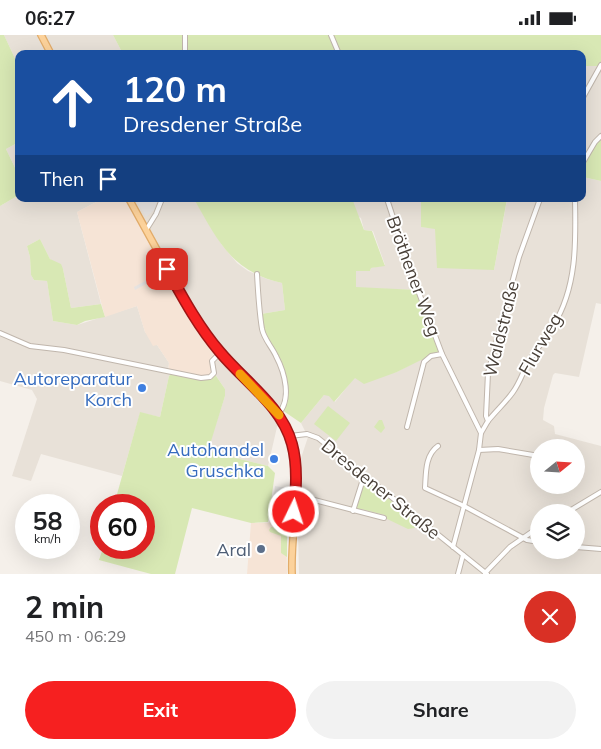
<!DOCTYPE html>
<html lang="en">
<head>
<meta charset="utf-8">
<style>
	body { margin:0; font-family:Mulish,sans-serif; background:#f2f2f2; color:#202124; height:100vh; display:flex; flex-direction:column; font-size:19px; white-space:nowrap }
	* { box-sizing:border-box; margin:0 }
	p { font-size:16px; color:#757577 }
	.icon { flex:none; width:28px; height:28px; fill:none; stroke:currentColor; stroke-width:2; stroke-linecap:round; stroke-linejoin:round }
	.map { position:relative; height:539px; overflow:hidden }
	.panel { display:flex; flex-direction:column; background:#fff; flex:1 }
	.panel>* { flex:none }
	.top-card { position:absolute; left:15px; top:15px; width:571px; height:152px; border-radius:10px; box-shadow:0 5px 20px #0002; background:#1a4fa0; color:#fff; overflow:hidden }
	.needle { width:32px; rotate:72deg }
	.tools { position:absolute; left:530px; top:404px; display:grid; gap:10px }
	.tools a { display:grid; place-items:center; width:55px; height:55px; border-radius:50%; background:#fff; box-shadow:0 5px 20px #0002; font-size:25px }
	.speed { position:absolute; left:15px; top:459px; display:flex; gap:10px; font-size:25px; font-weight:700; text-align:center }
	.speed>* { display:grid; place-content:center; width:65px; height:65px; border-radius:50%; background:#fff; box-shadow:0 5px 20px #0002; line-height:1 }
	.speed small { font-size:12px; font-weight:400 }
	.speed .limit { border:8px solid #d22; background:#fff; color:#111 }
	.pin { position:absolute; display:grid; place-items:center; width:42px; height:42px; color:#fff; margin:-21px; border-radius:10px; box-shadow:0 2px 8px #0006 }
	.me { position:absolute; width:55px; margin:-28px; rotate:4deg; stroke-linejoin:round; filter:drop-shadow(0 0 4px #0008) }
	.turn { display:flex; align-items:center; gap:18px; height:105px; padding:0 25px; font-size:22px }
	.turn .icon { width:65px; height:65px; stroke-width:2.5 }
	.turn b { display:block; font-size:35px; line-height:42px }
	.then { display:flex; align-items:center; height:48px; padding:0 25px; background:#0003; gap:10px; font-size:19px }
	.round { display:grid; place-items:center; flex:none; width:52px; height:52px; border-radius:26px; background:#f2f2f2 }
	.head { display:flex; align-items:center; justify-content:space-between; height:85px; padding:0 25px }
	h1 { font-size:30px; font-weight:700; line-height:38px }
	.primary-button { display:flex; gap:10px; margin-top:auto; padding:10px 25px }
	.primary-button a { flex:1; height:58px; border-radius:30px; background:#f62020; color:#fff; font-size:20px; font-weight:700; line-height:58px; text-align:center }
	.primary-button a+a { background:#f2f2f2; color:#202124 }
	.status { display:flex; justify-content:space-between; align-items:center; height:35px; padding:0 25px; background:#fff; direction:ltr }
	.status svg { height:14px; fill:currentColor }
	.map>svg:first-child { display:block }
	.residential { fill:#e8e1d8; fill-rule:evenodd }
	.commercial { fill:#f6e4d6 }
	.green { fill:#d8e8b4 }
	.parking { fill:#e6e3e1 }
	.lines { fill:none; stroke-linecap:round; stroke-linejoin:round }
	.street-casing { stroke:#c0b6ac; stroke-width:6 }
	.primary-casing { stroke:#e2ac6a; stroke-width:8 }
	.street { stroke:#fff; stroke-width:4 }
	.primary { stroke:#fcd29b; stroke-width:5.5 }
	.route-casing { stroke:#a01515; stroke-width:12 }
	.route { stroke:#f62020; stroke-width:9 }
	.slow { stroke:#f59e0b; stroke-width:9 }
	.shop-dot { fill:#3f7fe0; stroke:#fff; stroke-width:2 }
	.service-dot { fill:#5c6f8a; stroke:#fff; stroke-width:2 }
	.labels { text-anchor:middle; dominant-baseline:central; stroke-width:4; stroke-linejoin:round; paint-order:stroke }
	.street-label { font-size:18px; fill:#494038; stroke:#fff }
	.shop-label { font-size:18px; fill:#366cbe; stroke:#fff; text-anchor:end }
	.service-label { font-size:18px; fill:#4e5e75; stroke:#fff; text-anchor:end }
</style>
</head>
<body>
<div class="status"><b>06:27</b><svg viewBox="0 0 49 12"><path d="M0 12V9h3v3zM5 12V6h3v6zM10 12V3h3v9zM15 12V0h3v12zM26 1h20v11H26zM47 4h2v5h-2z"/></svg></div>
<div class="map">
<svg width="601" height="539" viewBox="0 0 601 539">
	<rect width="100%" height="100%" fill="#f5f0ea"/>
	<g class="residential">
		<path d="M4,0H113L123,19H19V32Z"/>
		<path d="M582,31H601V101L582,129Z"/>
		<path d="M19,107V141L6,114Z"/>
		<path d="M583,142L601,146V269L596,268L579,342L555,338L553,340L544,373L543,385L554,391L555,399L601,411V539H299L298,496L300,426L308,402L301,388L324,360H329L335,367L355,342L397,337L421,324L418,255L356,253V236H370L371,233L385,230L373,196L364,195L361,183L323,166L322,164H421V192L435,193L494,235L507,165L495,164H582ZM539,412H576V450H539ZM539,478H576V515H539Z"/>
		<path d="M19,160V164H102L77,177L101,269L71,273L63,234L50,224L40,204L27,211L30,222L31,240L34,245L47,246L53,286L77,290L137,271L145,297L157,310L169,328L168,337L172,338L169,341L160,382L140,378L122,441L41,419L31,446L12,441L37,364L32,355L0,346V171Z"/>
		<path d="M129,164H194L222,210L237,228L248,236L267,244L282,248L285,275L261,279L277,322L286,356V365L278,379L282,386L277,392L268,431L207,416L225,361V354L214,338L204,297Z"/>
	</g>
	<g class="commercial">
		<path d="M102,164H129L192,280L220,318L212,326L214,338L205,343L168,337L169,328L157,310L153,311L145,297L137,271L105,282L77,177Z"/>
		<path d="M286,487L287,539H247L251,488Z"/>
	</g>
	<g class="green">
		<path d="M0,0H4L19,32V107L6,114L19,141V160L0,171Z"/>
		<path d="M113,0H601V31H583L582,19H123Z"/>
		<path d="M601,101V146L583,142V129L596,107Z"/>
		<path d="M194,164H322L323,166H353L364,195L372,196L385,231L371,233L370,236H356V252L418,255L442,319L425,325H421L397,337L364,349L355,343L334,367L329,361L324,360L301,388L282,375L287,356L277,322L265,304L261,279L285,275L282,248C231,236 218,206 194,164Z"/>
		<path d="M421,164H507L494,235L437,233L435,194L421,192Z"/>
		<path d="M40,204L50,224L61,229L63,234L71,273L101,269L105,282L85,286L77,290L53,286L47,246L34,245L31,240L30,222L27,211Z"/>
		<path d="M172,338L205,343L214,338L225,354V361L208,416L268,431L275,438L268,487L251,488L192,473L175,539H151L99,525L103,513L144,512V470H114L140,377L160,382L169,341Z"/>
		<path d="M328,371L350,388L336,406L314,389Z"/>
		<path d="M379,385H382L385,393L381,398L374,392Z"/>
		<path d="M365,445L420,489L421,492L408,494L385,483V480L361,474L360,476L356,474Z"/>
		<path d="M271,492L281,493L287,498V522L281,518V501L270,497L269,495Z"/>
	</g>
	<g class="parking">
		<path d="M146,164L149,166L158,164L154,175L146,182L138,168Z"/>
		<path d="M160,238L161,241L135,255L134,252Z"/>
		<path d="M275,451L287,453L284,482L272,480Z"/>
	</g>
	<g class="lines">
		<g class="street-casing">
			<g id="street">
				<path d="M185,0V19"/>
				<path d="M331,0L339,19"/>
				<path d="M582,64L601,30"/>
				<path d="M582,129L595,107L601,101"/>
				<path d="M387,164L410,234L442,319L481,398"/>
				<path d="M146,195L156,179L162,164"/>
				<path d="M257,239C258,257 259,276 262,294C264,304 272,312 276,321C285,338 292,365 278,379"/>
				<path d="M0,298L30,311L64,315L201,343L210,342L214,338L212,326L220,318"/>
				<path d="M488,386C496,376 506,367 513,357C521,346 524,333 531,323C538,312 547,302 553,291C577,253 576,207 575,164"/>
				<path d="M407,392L424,327L431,321L442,319"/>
				<path d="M290,401L307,399L318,403L487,539"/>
				<path d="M438,411C425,420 426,438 425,453L464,471L527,505L539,507"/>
				<path d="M479,415L498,414L539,421"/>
				<path d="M295,460L384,483"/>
				<path d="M353,476L364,441"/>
				<path d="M566,478L601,457"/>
				<path d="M453,512L479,415L481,398L488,386L486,381L488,338L519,222L540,164"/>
				<path d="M576,512L601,514"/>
				<path d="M485,538L510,512L539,492"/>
				<path d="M458,539L463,520"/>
			</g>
		</g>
		<g class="primary-casing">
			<g id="primary">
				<path d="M41,0L51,19"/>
				<path d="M129,164C144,191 159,219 175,247C184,264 192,281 204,297C229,331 283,369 293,410C303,450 290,497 292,539"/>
			</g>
		</g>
		<use href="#street" class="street"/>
		<use href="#primary" class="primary"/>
	</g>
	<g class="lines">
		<g class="route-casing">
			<path id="route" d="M167,234C183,263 198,291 220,317C244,346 282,371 292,409C298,431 296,455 294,477"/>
		</g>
		<use href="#route" class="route"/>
		<path class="slow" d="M240,339L279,380"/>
	</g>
	<g class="shop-dot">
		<circle cx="142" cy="353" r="5"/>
		<circle cx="274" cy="424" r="5"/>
	</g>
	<circle class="service-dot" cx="261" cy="514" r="5"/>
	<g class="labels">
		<g class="street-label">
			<text transform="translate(414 241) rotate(70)">Bröthener Weg</text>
			<text transform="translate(501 294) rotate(-76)">Waldstraße</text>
			<text transform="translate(540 309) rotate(-60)">Flurweg</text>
			<text transform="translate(381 454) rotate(39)">Dresdener Straße</text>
		</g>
		<g class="shop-label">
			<text x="132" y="343">Autoreparatur<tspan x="132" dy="21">Korch</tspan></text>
			<text x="264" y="414">Autohandel<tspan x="264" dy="21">Gruschka</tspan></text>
		</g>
		<g class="service-label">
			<text x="251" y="514">Aral</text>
		</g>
	</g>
</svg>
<div class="tools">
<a><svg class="needle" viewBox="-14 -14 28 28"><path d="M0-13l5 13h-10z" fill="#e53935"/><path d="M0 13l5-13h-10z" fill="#757577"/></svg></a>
<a><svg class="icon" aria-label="layers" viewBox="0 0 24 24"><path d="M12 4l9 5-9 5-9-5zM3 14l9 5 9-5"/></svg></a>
</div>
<div class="speed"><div>58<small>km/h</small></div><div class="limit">60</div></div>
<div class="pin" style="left:167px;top:234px;background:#d93025"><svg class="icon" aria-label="arrive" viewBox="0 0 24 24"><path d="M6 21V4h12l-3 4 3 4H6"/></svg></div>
<svg class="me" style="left:294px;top:477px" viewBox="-20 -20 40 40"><circle r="17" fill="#f62020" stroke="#fff" stroke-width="3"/><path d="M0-11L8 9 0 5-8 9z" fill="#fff"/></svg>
<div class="top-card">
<div class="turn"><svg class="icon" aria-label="ahead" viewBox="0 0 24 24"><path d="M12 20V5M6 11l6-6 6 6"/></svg><div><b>120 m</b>Dresdener Straße</div></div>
<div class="then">Then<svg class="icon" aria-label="arrive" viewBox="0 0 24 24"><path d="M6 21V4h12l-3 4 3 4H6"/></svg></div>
</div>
</div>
<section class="panel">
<div class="head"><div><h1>2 min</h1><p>450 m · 06:29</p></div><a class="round" style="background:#d93025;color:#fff"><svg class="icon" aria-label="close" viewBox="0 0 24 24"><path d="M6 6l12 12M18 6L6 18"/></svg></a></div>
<div class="primary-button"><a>Exit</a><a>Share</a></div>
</section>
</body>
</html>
